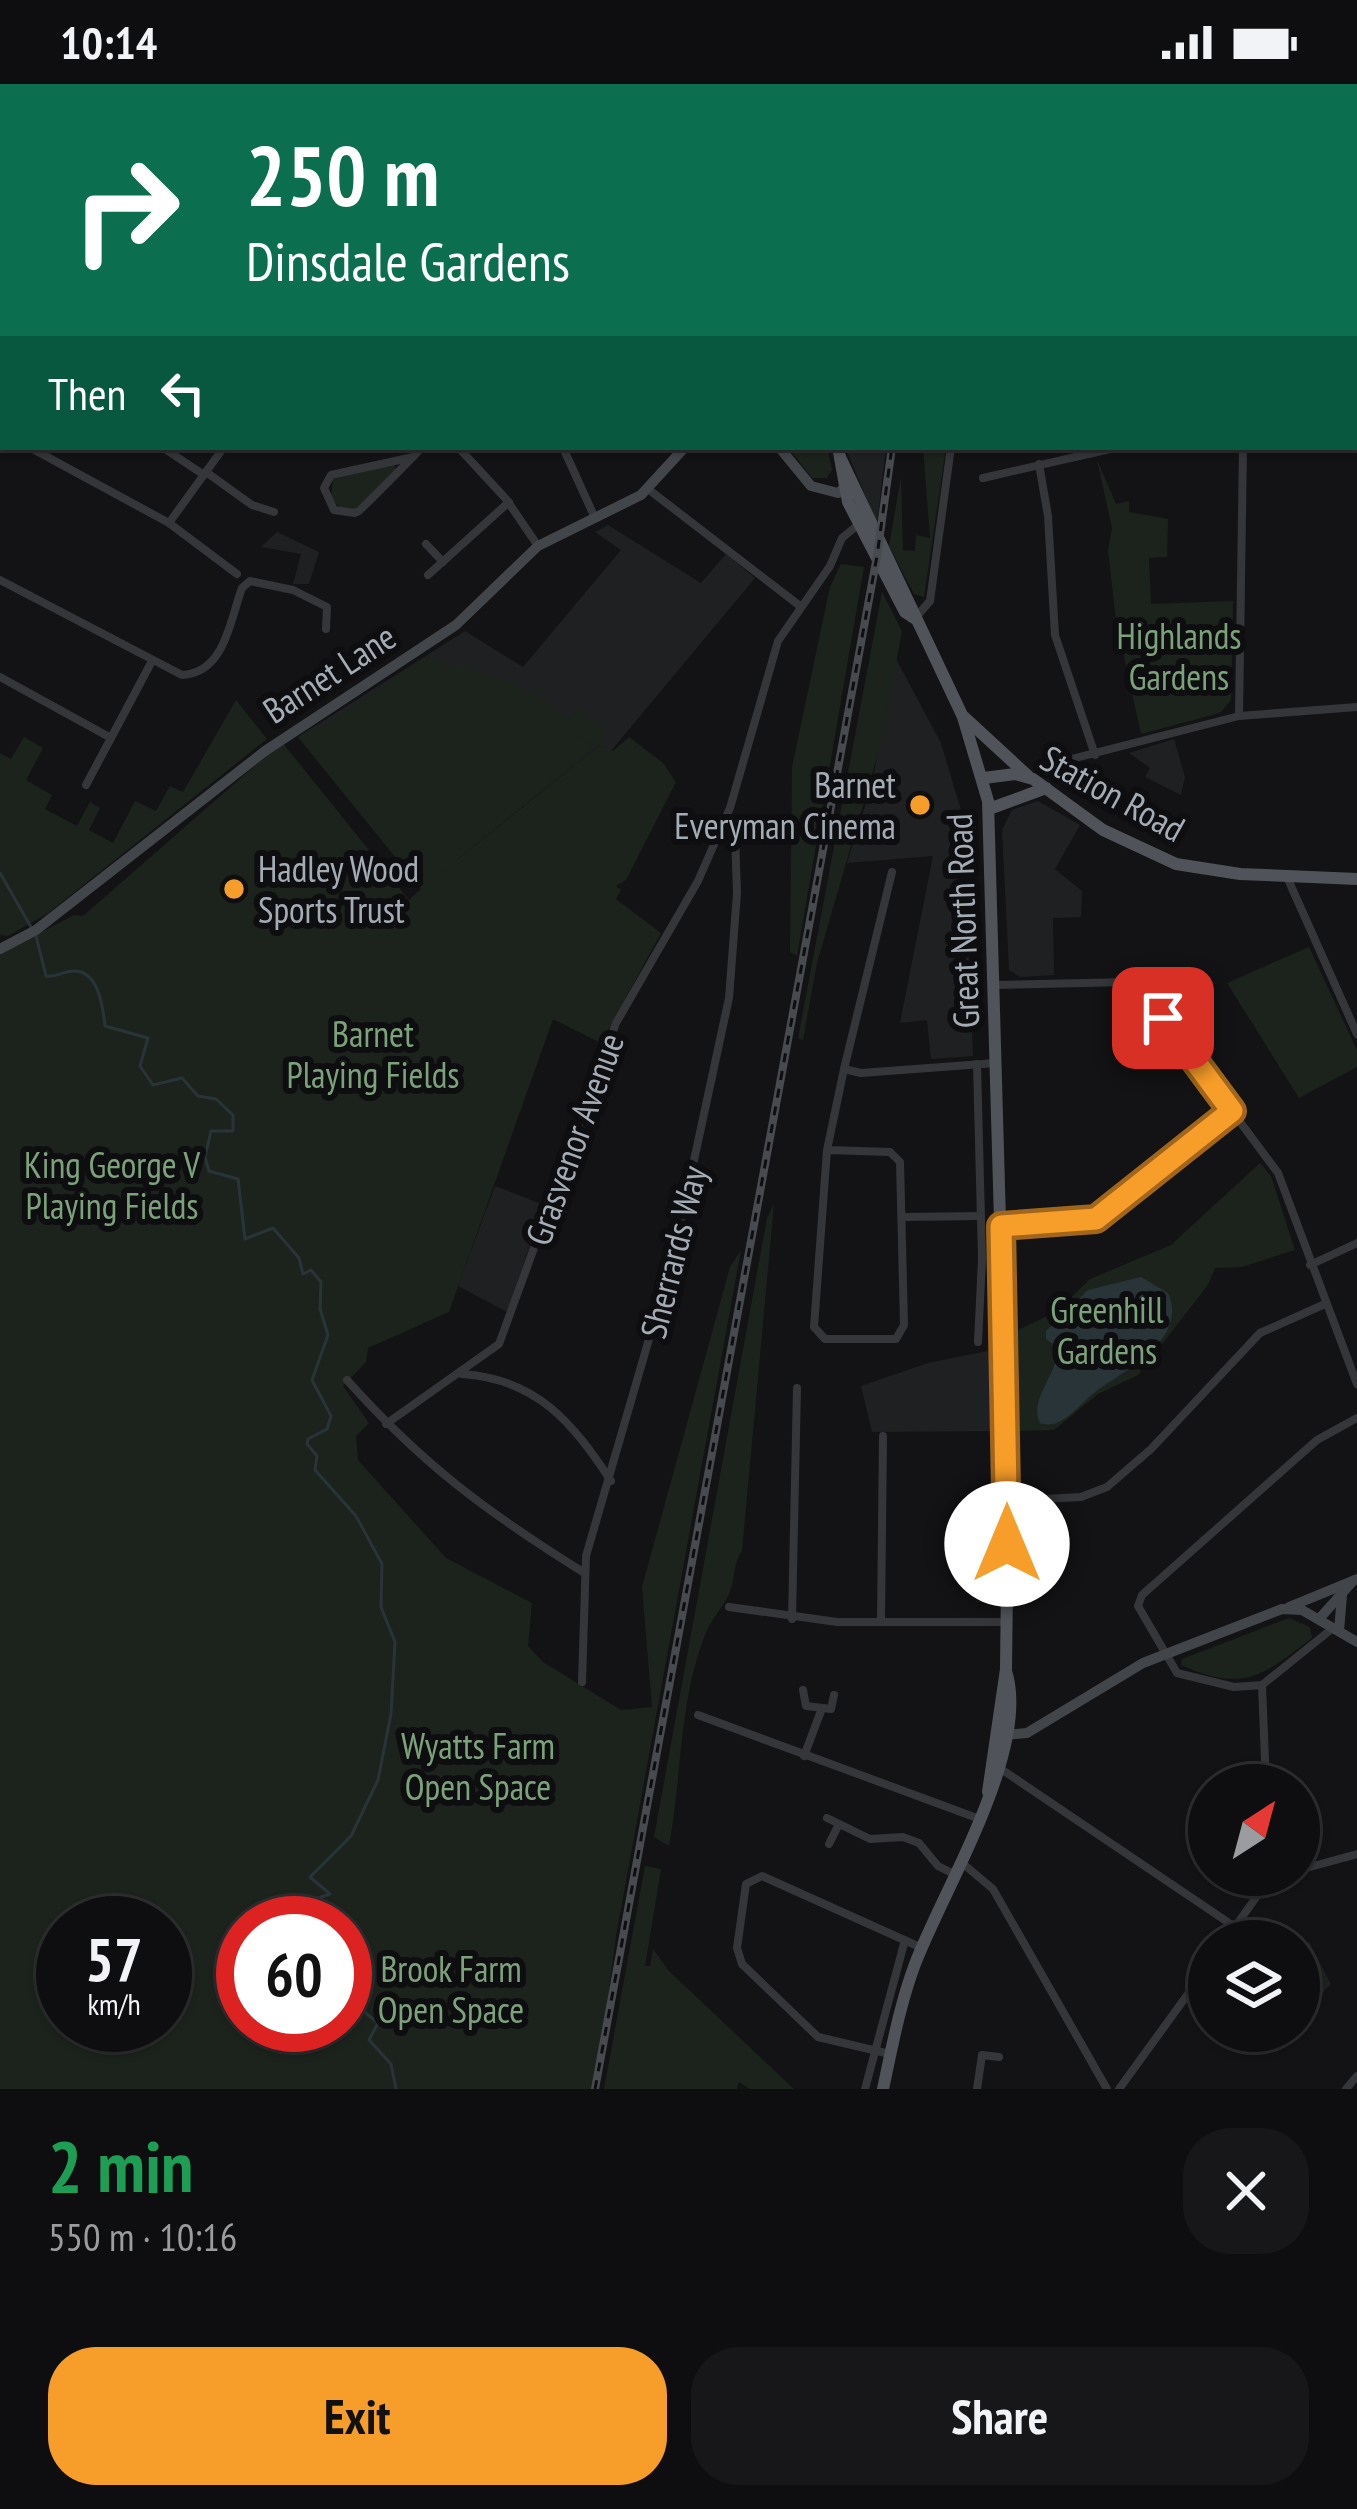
<!DOCTYPE html>
<html lang="en">
<head>
<meta charset="utf-8">
<style>
	body { margin:0; font-family:"PT Sans Narrow",sans-serif; background:#171719; color:#f1f3f6; height:100vh; display:flex; flex-direction:column; font-size:45px; white-space:nowrap }
	* { box-sizing:border-box; margin:0 }
	p { font-size:39px; color:#9b9c9f }
	.icon { flex:none; width:66px; height:66px; fill:none; stroke:currentColor; stroke-width:2; stroke-linecap:round; stroke-linejoin:round }
	.map { position:relative; height:2005px; overflow:hidden }
	.side { display:flex; flex-direction:column; background:#0e0e10; flex:1 }
	.side>* { flex:none }
	.guide { position:absolute; left:0px; top:0px; width:1359px; height:366px; box-shadow:0 3px 9px #0004,0 0 0 3px #2e2e30; background:#0b6e4f; color:#fff; overflow:hidden }
	.needle { width:78px; rotate:36deg }
	.fabs { position:absolute; left:1188px; top:1680px; display:grid; gap:24px }
	.fabs a { display:grid; place-items:center; width:132px; height:132px; border-radius:50%; background:#0e0e10; box-shadow:0 3px 9px #0004,0 0 0 3px #2e2e30; font-size:60px }
	.speed { position:absolute; left:36px; top:1812px; display:flex; gap:24px; font-size:60px; font-weight:700; text-align:center }
	.speed>* { display:grid; place-content:center; width:156px; height:156px; border-radius:50%; background:#0e0e10; box-shadow:0 3px 9px #0004,0 0 0 3px #2e2e30; line-height:1 }
	.speed small { font-size:30px; font-weight:400 }
	.speed .limit { border:18px solid #d22; background:#fff; color:#111 }
	.pin { position:absolute; display:grid; place-items:center; width:102px; height:102px; color:#fff; margin:-51px; border-radius:24px; box-shadow:0 6px 18px #0006 }
	.me { position:absolute; width:132px; margin:-66px; rotate:0deg; stroke-linejoin:round; filter:drop-shadow(0 0 9px #0008) }
	.turn { display:flex; align-items:center; gap:42px; height:252px; padding:0 48px; font-size:54px }
	.turn .icon { width:156px; height:156px; stroke-width:2.5 }
	.turn b { display:block; font-size:84px; line-height:102px }
	.then { display:flex; align-items:center; height:114px; padding:0 48px; background:#0003; gap:24px; font-size:45px }
	.round { display:grid; place-items:center; flex:none; width:126px; height:126px; border-radius:48px; background:#171719 }
	.head { display:flex; align-items:center; justify-content:space-between; height:204px; padding:0 48px }
	h1 { font-size:72px; font-weight:700; line-height:90px; color:#1e9e55 }
	.primary-button { display:flex; gap:24px; margin-top:auto; padding:24px 48px }
	.primary-button a { flex:1; height:138px; border-radius:48px; background:#f79d29; color:#111; font-size:48px; font-weight:700; line-height:138px; text-align:center }
	.primary-button a+a { background:#171719; color:#f1f3f6 }
	.status { display:flex; justify-content:space-between; align-items:center; height:84px; padding:0 60px; background:#0e0e10; direction:ltr }
	.status svg { height:33px; fill:currentColor }
	.map>svg:first-child { display:block }
	.built { fill:#1f2022 }
	.green { fill:#1b231c; fill-rule:evenodd }
	.water { fill:#293439 }
	.lines { fill:none; stroke-linecap:round; stroke-linejoin:round }
	.stream { stroke:#293439; stroke-width:3 }
	.street { stroke:#34363a; stroke-width:8 }
	.secondary { stroke:#42454a; stroke-width:10 }
	.primary { stroke:#505359; stroke-width:12 }
	.rail-casing { stroke:#474a4f; stroke-width:8 }
	.rail { stroke:#0e0e10; stroke-width:3; stroke-dasharray:9; stroke-linecap:butt }
	.route-casing { stroke:#a1661b; stroke-width:30 }
	.route { stroke:#f79d29; stroke-width:21 }
	.poi-dot { fill:#f79d29; stroke:#0e0e10; stroke-width:4.5 }
	.labels { text-anchor:middle; dominant-baseline:central; stroke-width:12; stroke-linejoin:round; paint-order:stroke }
	.park-label { font-size:36px; fill:#7ca27b; stroke:#0e0e10 }
	.street-label { font-size:36px; fill:#a4acb6; stroke:#0e0e10 }
	.poi-label { font-size:36px; fill:#a4acb6; stroke:#0e0e10; text-anchor:end }
</style>
</head>
<body>
<div class="status"><b>10:14</b><svg viewBox="0 0 49 12"><path d="M0 12V9h3v3zM5 12V6h3v6zM10 12V3h3v9zM15 12V0h3v12zM26 1h20v11H26zM47 4h2v5h-2z"/></svg></div>
<div class="map">
<svg width="1357" height="2005" viewBox="0 0 1357 2005">
	<rect width="100%" height="100%" fill="#131315"/>
	<g class="built">
		<path d="M845,363H886L877,440L849,372Z"/>
		<path d="M608,441L701,499L726,470L755,494L611,667L600,661L421,804L298,653L465,547L523,583L621,466L595,448Z"/>
		<path d="M277,448L319,468L309,500H293L301,470L261,463Z"/>
		<path d="M896,575L941,659L963,733L973,972L931,975L927,936L900,939L933,772L847,779L871,704Z"/>
		<path d="M1174,655L1185,693L1181,711L1145,693L1150,684L1129,669Z"/>
		<path d="M1038,717L1080,741L1055,785L1082,807L1081,833L1053,834L1054,891L1020,893L1009,886L1002,746L1012,726Z"/>
		<path d="M495,1102L544,1121L507,1228L458,1202Z"/>
		<path d="M993,1266L996,1347L872,1348L861,1302L928,1279Z"/>
	</g>
	<g class="green">
		<path d="M788,363H827L832,386L827,394H812Z"/>
		<path d="M923,363H946L924,513L914,510L889,462L901,393L903,466L915,467L916,451L930,454Z"/>
		<path d="M1097,376L1116,420L1129,417V428L1168,435L1167,473L1149,474L1151,520L1233,517L1231,616L1220,629L1141,650L1116,536L1108,466L1112,444Z"/>
		<path d="M394,379L396,386L356,425L344,428L331,414L333,395Z"/>
		<path d="M841,480L864,483L797,872L790,868L792,683L830,503Z"/>
		<path d="M882,508L902,547L881,659L817,879L803,956L798,954Z"/>
		<path d="M424,573L514,599L528,610L532,606L569,635L578,625L607,648L594,663L565,639L592,665L437,792L600,661L613,667L629,653L663,679L676,698L626,796L616,802L621,806L616,815L661,849L601,959L553,935L449,1228L368,1264L366,1278L343,1302L369,1339L356,1352L358,1376L446,1474L532,1519L528,1562L543,1578L621,1626L652,1623L642,1503L730,1183L741,1166L616,1852L596,2005H0V870L74,831L83,832L282,658L409,816L421,805L298,653L315,642L320,646ZM63,1839H165V1941H63ZM243,1839H345V1941H243Z"/>
		<path d="M236,616L267,655L47,830L8,852L0,851V669L11,675L24,653L43,664L26,696L52,711L45,725L77,742L90,718L100,724L89,746L113,759L135,717L156,727L170,702L183,708Z"/>
		<path d="M1309,863L1357,966V983L1299,1014L1227,899Z"/>
		<path d="M1260,1079L1271,1092L1295,1166L1242,1183L1215,1184L1208,1201L1138,1291L1098,1310L1054,1346L1019,1347L1018,1246L1056,1228L1090,1195L1171,1161Z"/>
		<path d="M774,1120L742,1467C732,1481 736,1497 728,1512C722,1525 711,1535 705,1551C679,1617 682,1692 669,1762L654,1753L767,1134Z"/>
		<path d="M1289,1534L1310,1543L1312,1554C1263,1592 1243,1609 1181,1581L1182,1575Z"/>
		<path d="M645,1782L661,1785L645,1882H650L653,1865L669,1887L794,2005H750L739,1998L737,2005H604Z"/>
		<path d="M1309,1858L1331,1900L1304,1928L1299,1861Z"/>
	</g>
	<path class="water" d="M1141,1193L1168,1209C1189,1255 1125,1286 1095,1308C1079,1320 1062,1347 1040,1339C1028,1313 1060,1290 1057,1263L1046,1255V1247L1088,1206Z"/>
	<g class="lines">
		<g class="stream">
			<path d="M0,789L31,843"/>
			<path d="M36,852L46,892C57,894 62,887 74,887C99,887 103,924 105,942L148,954L140,982L153,1001L182,994L198,1012L216,1015L233,1031V1047H211L205,1073L209,1087L238,1095L245,1155L273,1144L299,1174L303,1190L311,1186L321,1198L320,1225L328,1251L312,1296L331,1332L327,1345L308,1355L307,1360L317,1372L315,1386L356,1432L382,1480L381,1523L395,1558L391,1630L378,1696L351,1752L310,1793L330,1810L307,1818L312,1839"/>
			<path d="M345,1934L363,1927L378,1939L369,1956L391,1980L396,2005"/>
		</g>
		<g class="street">
			<path d="M1170,0V3"/>
			<path d="M148,3L150,0"/>
			<path d="M296,3L299,0"/>
			<path d="M667,3V0"/>
			<path d="M1067,3L1071,0"/>
			<path d="M1356,160H1357"/>
			<path d="M0,172L3,166"/>
			<path d="M0,205L3,211"/>
			<path d="M0,230L3,224"/>
			<path d="M0,273L3,275"/>
			<path d="M1356,314H1357"/>
			<path d="M0,348L3,349"/>
			<path d="M29,363L169,439L237,490"/>
			<path d="M162,363L204,391"/>
			<path d="M458,363L506,415L538,462"/>
			<path d="M565,368L595,434"/>
			<path d="M413,373L331,391L324,404L334,426L355,429L359,427C380,406 402,385 422,363"/>
			<path d="M1039,380L1048,432L1055,551L1095,671"/>
			<path d="M206,388L252,421L274,428"/>
			<path d="M983,394L1119,363"/>
			<path d="M648,405L800,522"/>
			<path d="M169,439L224,363"/>
			<path d="M426,460L443,478"/>
			<path d="M428,491L509,418"/>
			<path d="M0,496L182,591C225,589 230,536 242,504L250,497L293,506L327,523L326,545"/>
			<path d="M916,533L930,517L951,363"/>
			<path d="M0,593L111,654L152,577"/>
			<path d="M1239,632L1243,363"/>
			<path d="M1044,682L1239,632L1357,623"/>
			<path d="M86,701L111,654"/>
			<path d="M892,788L844,985L861,989L996,979"/>
			<path d="M1287,793L1357,950"/>
			<path d="M996,901L1130,898L1140,903L1278,1089L1357,1300"/>
			<path d="M977,980L982,1175L978,1258"/>
			<path d="M827,1066L890,1068L900,1078L904,1241L896,1255H825L814,1243L827,1066L844,985"/>
			<path d="M902,1133L981,1132"/>
			<path d="M1001,1141L1096,1135L1232,1027"/>
			<path d="M1310,1181L1357,1159"/>
			<path d="M462,1290C537,1295 572,1338 611,1397"/>
			<path d="M347,1296C423,1381 487,1428 583,1488"/>
			<path d="M386,1340L499,1260L616,939L698,797L730,724L778,557L830,482L842,454L859,440"/>
			<path d="M1009,1417L1081,1413L1107,1403L1151,1365L1260,1249L1325,1220"/>
			<path d="M729,1523L837,1538H1006"/>
			<path d="M792,1535L797,1304"/>
			<path d="M881,1536L883,1352"/>
			<path d="M1333,1544L1262,1601L1234,1603L1177,1589L1138,1522L1142,1511L1317,1356L1357,1334"/>
			<path d="M582,1598L586,1472L674,1169L729,914L737,809L735,750L726,734"/>
			<path d="M1262,1601L1266,1701"/>
			<path d="M803,1606L806,1622L831,1625L834,1611"/>
			<path d="M698,1631L977,1734"/>
			<path d="M804,1672L821,1627"/>
			<path d="M998,1683L1235,1843"/>
			<path d="M827,1734L870,1755L903,1753L919,1759L938,1782L956,1791"/>
			<path d="M829,1760L839,1740"/>
			<path d="M961,1778L993,1805L1107,2005"/>
			<path d="M1299,1786L1357,1770"/>
			<path d="M1225,1857L1262,1805L1283,1791"/>
			<path d="M890,1970L818,1953L742,1880L737,1864L746,1800L762,1792L922,1864"/>
			<path d="M865,2005L905,1856"/>
			<path d="M977,2005L982,1971L999,1973"/>
			<path d="M1119,2005L1209,1881"/>
			<path d="M1346,2005L1357,1992"/>
		</g>
		<g class="secondary">
			<path d="M0,86L3,87"/>
			<path d="M779,363L811,402L838,409L848,401"/>
			<path d="M0,865L36,846L265,667L456,541L538,462L641,411L685,363"/>
			<path d="M1289,1523L1357,1495"/>
			<path d="M1319,1535L1353,1497"/>
			<path d="M1339,1547L1342,1511"/>
			<path d="M1003,1651L1027,1649L1143,1579L1282,1525L1302,1526L1357,1558"/>
		</g>
		<g class="primary">
			<path d="M759,0V3"/>
			<path d="M838,363L848,418L905,528L914,534"/>
			<path d="M840,373L963,633L988,717L1008,1417L1006,1585L988,1708"/>
			<path d="M964,633L1028,692"/>
			<path d="M984,694L1015,690L1033,695L1103,746L1176,780L1240,790L1357,795"/>
			<path d="M989,725L1046,704"/>
			<path d="M883,2005C892,1963 900,1920 915,1880C944,1804 1031,1665 1006,1587"/>
		</g>
		<g class="rail-casing">
			<g id="rail">
				<path d="M843,0L844,3"/>
				<path d="M595,2005L877,472L892,363"/>
			</g>
		</g>
		<use href="#rail" class="rail"/>
	</g>
	<g class="lines">
		<g class="route-casing">
			<path id="route" d="M1007,1460L1001,1142L1096,1135L1232,1027L1163,934"/>
		</g>
		<use href="#route" class="route"/>
	</g>
	<g class="poi-dot">
		<circle cx="920" cy="721" r="12"/>
		<circle cx="234" cy="805" r="12"/>
	</g>
	<g class="labels">
		<g class="park-label">
			<text x="1179" y="551">Highlands<tspan x="1179" dy="41">Gardens</tspan></text>
			<text x="373" y="949">Barnet<tspan x="373" dy="41">Playing Fields</tspan></text>
			<text x="112" y="1080">King George V<tspan x="112" dy="41">Playing Fields</tspan></text>
			<text x="1107" y="1225">Greenhill<tspan x="1107" dy="41">Gardens</tspan></text>
			<text x="478" y="1661">Wyatts Farm<tspan x="478" dy="41">Open Space</tspan></text>
			<text x="451" y="1884">Brook Farm<tspan x="451" dy="41">Open Space</tspan></text>
		</g>
		<g class="street-label">
			<text transform="translate(329 589) rotate(-33)">Barnet Lane</text>
			<text transform="translate(1113 709) rotate(29)">Station Road</text>
			<text transform="translate(962 837) rotate(-92)">Great North Road</text>
			<text transform="translate(574 1055) rotate(-70)">Grasvenor Avenue</text>
			<text transform="translate(673 1168) rotate(-76)">Sherrards Way</text>
		</g>
		<g class="poi-label">
			<text x="896" y="700">Barnet<tspan x="896" dy="41">Everyman Cinema</tspan></text>
			<text x="258" y="784" text-anchor="start">Hadley Wood<tspan x="258" dy="41">Sports Trust</tspan></text>
		</g>
	</g>
</svg>
<div class="fabs">
<a><svg class="needle" viewBox="-14 -14 28 28"><path d="M0-13l5 13h-10z" fill="#e53935"/><path d="M0 13l5-13h-10z" fill="#9b9c9f"/></svg></a>
<a><svg class="icon" aria-label="layers" viewBox="0 0 24 24"><path d="M12 4l9 5-9 5-9-5zM3 14l9 5 9-5"/></svg></a>
</div>
<div class="speed"><div>57<small>km/h</small></div><div class="limit">60</div></div>
<div class="pin" style="left:1163px;top:934px;background:#d93025"><svg class="icon" aria-label="arrive" viewBox="0 0 24 24"><path d="M6 21V4h12l-3 4 3 4H6"/></svg></div>
<svg class="me" style="left:1007px;top:1460px" viewBox="-20 -20 40 40"><circle r="19" fill="#fff"/><path d="M0-13L10 11 0 6-10 11z" fill="#f79d29"/></svg>
<div class="guide">
<div class="turn"><svg class="icon" aria-label="right" viewBox="0 0 24 24"><path d="M7 20v-9h11M14 6l5 5-5 5"/></svg><div><b>250 m</b>Dinsdale Gardens</div></div>
<div class="then">Then<svg class="icon" aria-label="left" viewBox="0 0 24 24"><path d="M17 20v-9H6M10 6l-5 5 5 5"/></svg></div>
</div>
</div>
<section class="side">
<div class="head"><div><h1>2 min</h1><p>550 m · 10:16</p></div><a class="round"><svg class="icon" aria-label="close" viewBox="0 0 24 24"><path d="M6 6l12 12M18 6L6 18"/></svg></a></div>
<div class="primary-button"><a>Exit</a><a>Share</a></div>
</section>
</body>
</html>
